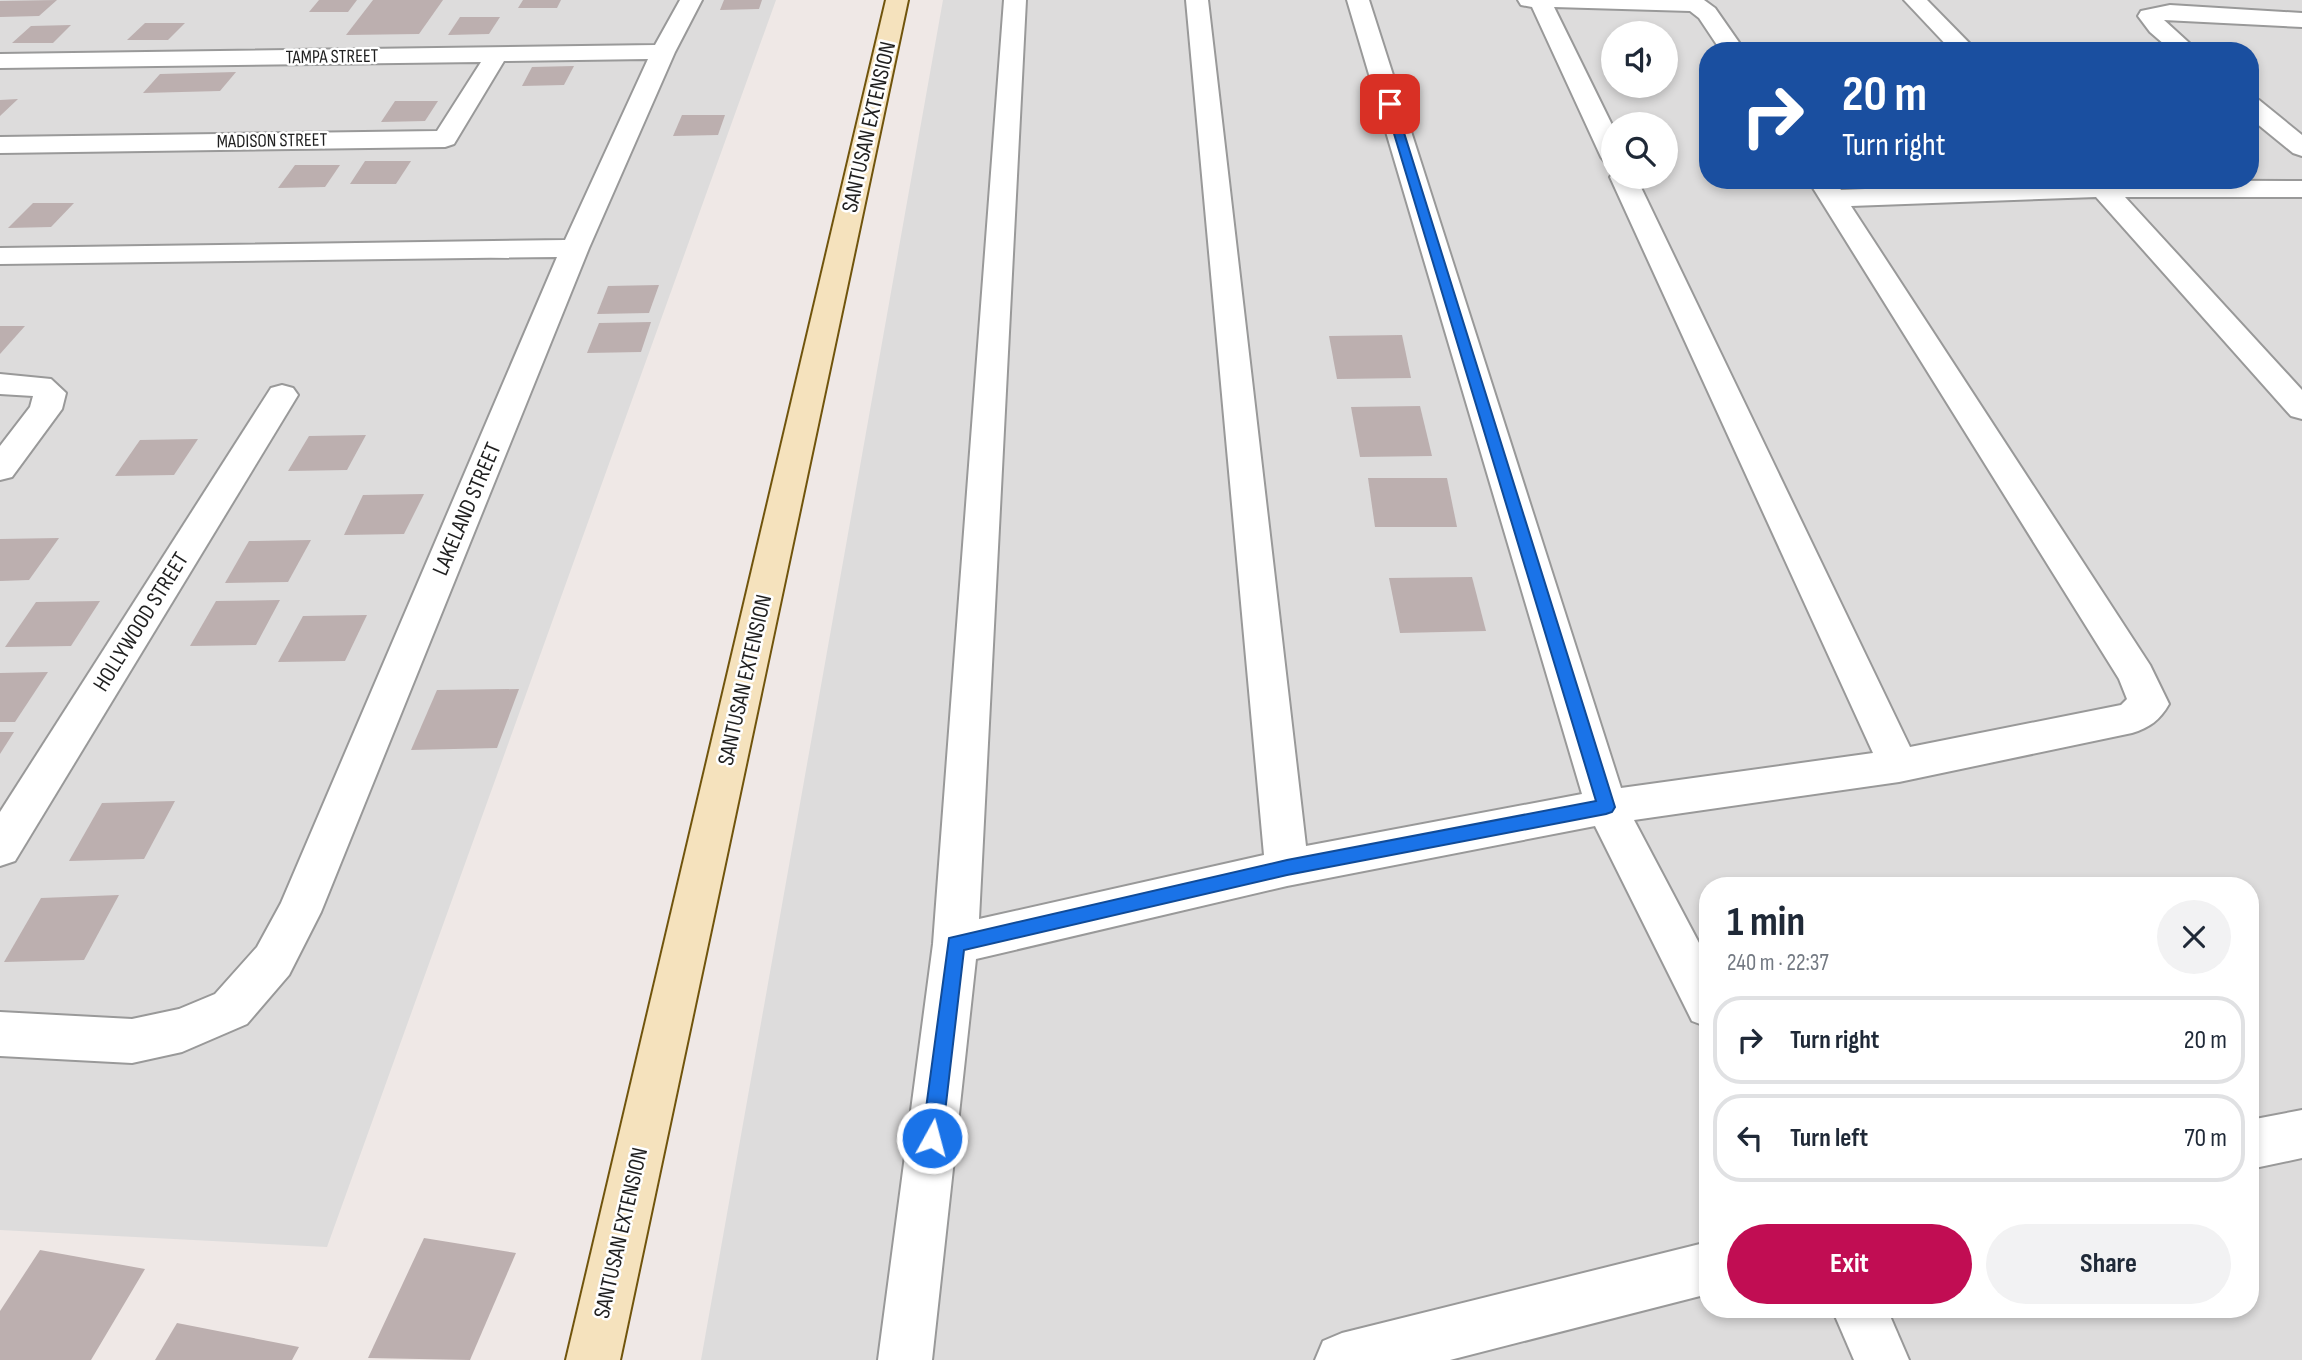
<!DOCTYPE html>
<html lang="en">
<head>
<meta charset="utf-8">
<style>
	body { margin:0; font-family:"Sofia Sans Condensed",sans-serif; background:#f2f2f3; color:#1f2937; height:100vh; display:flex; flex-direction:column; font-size:26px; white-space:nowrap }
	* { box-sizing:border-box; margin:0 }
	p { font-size:23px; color:#747a83 }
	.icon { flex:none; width:38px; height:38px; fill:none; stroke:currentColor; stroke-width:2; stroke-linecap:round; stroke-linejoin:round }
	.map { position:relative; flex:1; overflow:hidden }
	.panel { position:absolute; left:1699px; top:877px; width:560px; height:441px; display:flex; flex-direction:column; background:#fff; border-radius:28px; box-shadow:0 4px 10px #0003 }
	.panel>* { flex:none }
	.hud { position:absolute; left:1699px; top:42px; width:560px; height:147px; border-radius:28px; box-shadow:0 4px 10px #0003; background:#1a4fa0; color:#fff; overflow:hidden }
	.tools { position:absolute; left:1601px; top:21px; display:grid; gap:14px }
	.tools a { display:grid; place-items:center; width:77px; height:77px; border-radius:50%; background:#fff; box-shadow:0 4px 10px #0003; font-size:35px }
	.pin { position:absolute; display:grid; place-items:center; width:60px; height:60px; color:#fff; margin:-30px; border-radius:14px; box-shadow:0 4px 10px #0006 }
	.me { position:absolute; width:77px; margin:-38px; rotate:7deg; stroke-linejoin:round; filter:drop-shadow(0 0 5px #0008) }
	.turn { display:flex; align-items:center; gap:24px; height:147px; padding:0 28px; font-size:32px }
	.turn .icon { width:91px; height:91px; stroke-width:2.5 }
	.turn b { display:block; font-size:49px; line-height:60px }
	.round { display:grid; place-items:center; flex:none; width:74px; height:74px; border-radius:37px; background:#f2f2f3 }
	.headline { display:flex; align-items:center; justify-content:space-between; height:119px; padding:0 28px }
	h1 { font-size:42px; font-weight:700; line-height:52px }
	.primary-button { display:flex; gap:14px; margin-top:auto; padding:14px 28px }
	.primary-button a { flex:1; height:80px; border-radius:42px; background:#c10d53; color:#fff; font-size:28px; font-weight:700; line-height:80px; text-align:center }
	.primary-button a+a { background:#f2f2f3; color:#1f2937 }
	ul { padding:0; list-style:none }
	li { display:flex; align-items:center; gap:21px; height:88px; margin:0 14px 10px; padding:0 14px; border:4px solid #e0e1e3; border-radius:28px }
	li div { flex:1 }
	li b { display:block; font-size:26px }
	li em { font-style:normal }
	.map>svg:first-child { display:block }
	.residential { fill:#dddcdc; fill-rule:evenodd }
	.building { fill:#bcafaf }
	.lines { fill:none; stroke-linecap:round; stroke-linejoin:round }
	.street-casing { stroke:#999; stroke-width:4 }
	.secondary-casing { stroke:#70540c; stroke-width:4 }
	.street { fill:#fff; fill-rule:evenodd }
	.secondary { fill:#f5e2bd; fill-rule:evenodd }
	.route { fill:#1a73e8; stroke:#114b97; stroke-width:2 }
	.labels { text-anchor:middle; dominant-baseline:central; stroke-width:5; stroke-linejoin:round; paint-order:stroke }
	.far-street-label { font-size:19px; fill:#1f1f1f; stroke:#fff }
	.street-label { font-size:23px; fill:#1f1f1f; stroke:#fff }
</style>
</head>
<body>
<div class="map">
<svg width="2302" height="1360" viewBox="0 0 2302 1360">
	<rect width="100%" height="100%" fill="#efe8e6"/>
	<g class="residential">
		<path d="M0,0H776L327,1247L0,1230Z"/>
		<path d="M943,0H2302V1360H701ZM1614,33H1666V86H1614ZM1708,51H2250V180H1708ZM1614,124H1666V177H1614ZM1708,886H2250V1309H1708Z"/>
	</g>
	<g class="building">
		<path d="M57,0L39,16L0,17V1Z"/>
		<path d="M319,0H357L348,12H309Z"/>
		<path d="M373,0H443L419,34L346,35Z"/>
		<path d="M523,0H561L557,8H518Z"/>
		<path d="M724,0H762L759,9L720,10Z"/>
		<path d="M460,17H500L489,34L448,35Z"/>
		<path d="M145,23H185L168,40H127Z"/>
		<path d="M71,25L53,43H12L31,26Z"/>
		<path d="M574,66L564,85L522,86L532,67Z"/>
		<path d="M236,72L220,91L143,93L160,74Z"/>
		<path d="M18,99L0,116V100Z"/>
		<path d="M395,101H438L425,121L381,122Z"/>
		<path d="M682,115H725L718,135L673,136Z"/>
		<path d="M365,161H411L396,184H350Z"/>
		<path d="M295,165H340L325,187L278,188Z"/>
		<path d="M33,203H74L51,227L8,228Z"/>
		<path d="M659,285L649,313L597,314L608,286Z"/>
		<path d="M651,322L641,352L587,353L599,323Z"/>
		<path d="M0,326H25L0,354Z"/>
		<path d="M1402,335L1411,378L1337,379L1329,336Z"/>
		<path d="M1420,406L1432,456L1360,457L1351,407Z"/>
		<path d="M366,435L347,470L288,471L309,436Z"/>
		<path d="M198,439L174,475L115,476L140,440Z"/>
		<path d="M1368,478H1447L1457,527H1375Z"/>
		<path d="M424,494L404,534L344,535L363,495Z"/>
		<path d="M59,538L29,580L0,581V539Z"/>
		<path d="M311,540L288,582L225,583L249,541Z"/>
		<path d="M1472,577L1486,631L1400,633L1389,578Z"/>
		<path d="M280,600L256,645L190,646L216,601Z"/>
		<path d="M100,601L71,646L5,647L36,602Z"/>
		<path d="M367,615L345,661L278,662L303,616Z"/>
		<path d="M48,672L15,722H0V673Z"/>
		<path d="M519,689L497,748L411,750L437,690Z"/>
		<path d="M0,732H14L0,754Z"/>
		<path d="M175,801L144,859L69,861L102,803Z"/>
		<path d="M119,895L84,960L4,962L41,898Z"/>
		<path d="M424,1238L516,1253L470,1360L368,1358Z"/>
		<path d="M40,1250L145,1269L91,1360H0V1311Z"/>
		<path d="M177,1323L299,1347L292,1360H155Z"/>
	</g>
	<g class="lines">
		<g class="street-casing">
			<g id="street">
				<path d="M680,0H702L675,52L589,248L321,912L289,975L247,1024L182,1052L132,1063L0,1056V1012L132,1019L179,1009L215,994L257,947L281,903L557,257L0,264V248L565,240L648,59L504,61L454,144L445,147L0,153V137L437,131L481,62L0,68V54L655,45Z"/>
				<path d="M1004,0H1026L979,919L1264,855L1186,0H1208L1306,846L1582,794L1347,0H1369L1621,788L1873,753L1610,177L1614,172V177H1636L1910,747L2121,705L2127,699L2119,679L1808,180H1834L1841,190L2082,180L2302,181V197H2125L2302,390V419L2291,416L2096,197L1851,206L2150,665L2169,704C2160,720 2149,728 2132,733L1899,782L1634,820L1708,960V1027L1692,1021L1595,826L1287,886L976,959L932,1360H878L933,944Z"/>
				<path d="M1518,0H1704L1715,8L1745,51H1721L1699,18L1690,11L1554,7L1614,129V165L1605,162L1601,157L1532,7L1521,5Z"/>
				<path d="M1904,0H1927L1977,51H1952Z"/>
				<path d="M2170,5L2302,13V27L2164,20L2198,51H2172L2150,32L2138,16L2141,11Z"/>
				<path d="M2250,98L2259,100L2302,135V156L2293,153L2250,118Z"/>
				<path d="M0,374L51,379L66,393L62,409L12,477L0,480V446L30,407L33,396L0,394Z"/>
				<path d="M282,385L293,388L298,395L15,861L0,866V812L271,388Z"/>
				<path d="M2302,1110V1158L2250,1169V1120Z"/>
				<path d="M1708,1242V1294L1450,1360H1315L1323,1341L1342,1333Z"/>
				<path d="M1832,1309H1887L1909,1360H1854Z"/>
			</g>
		</g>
		<g class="secondary-casing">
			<path id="secondary" d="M886,0H908L620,1360H566Z"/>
		</g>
		<use href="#street" class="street"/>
		<use href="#secondary" class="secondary"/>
	</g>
	<path class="route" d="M1390,101L1395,104L1615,807L1612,812L1606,814L1287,875L964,950L942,1138L939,1145L932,1148L925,1145L922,1138L949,938L1287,860L1596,801L1385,104Z"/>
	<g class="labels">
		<g class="far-street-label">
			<text transform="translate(332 57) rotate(-1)">TAMPA STREET</text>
			<text transform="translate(272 141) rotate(-1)">MADISON STREET</text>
		</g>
		<g class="street-label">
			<text transform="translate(869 127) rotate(-77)">SANTUSAN EXTENSION</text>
			<text transform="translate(467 509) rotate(-67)">LAKELAND STREET</text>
			<text transform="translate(141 622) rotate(-58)">HOLLYWOOD STREET</text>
			<text transform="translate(745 680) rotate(-77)">SANTUSAN EXTENSION</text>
			<text transform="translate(621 1233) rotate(-77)">SANTUSAN EXTENSION</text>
		</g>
	</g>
</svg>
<div class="tools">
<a><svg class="icon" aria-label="sound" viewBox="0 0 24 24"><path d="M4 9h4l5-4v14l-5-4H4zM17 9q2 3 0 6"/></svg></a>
<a><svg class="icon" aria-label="search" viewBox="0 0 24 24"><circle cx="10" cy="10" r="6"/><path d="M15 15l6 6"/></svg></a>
</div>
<div class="pin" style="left:1390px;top:104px;background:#d93025"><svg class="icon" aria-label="arrive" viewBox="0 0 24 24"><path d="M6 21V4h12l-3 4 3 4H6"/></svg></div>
<svg class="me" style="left:932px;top:1138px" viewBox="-20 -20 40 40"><circle r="17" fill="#1a73e8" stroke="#fff" stroke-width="3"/><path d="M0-11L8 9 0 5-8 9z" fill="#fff"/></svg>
<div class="hud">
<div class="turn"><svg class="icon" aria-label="right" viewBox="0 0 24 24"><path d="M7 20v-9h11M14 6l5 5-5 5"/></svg><div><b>20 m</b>Turn right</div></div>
</div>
<section class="panel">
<div class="headline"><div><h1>1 min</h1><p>240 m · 22:37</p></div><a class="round"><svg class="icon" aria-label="close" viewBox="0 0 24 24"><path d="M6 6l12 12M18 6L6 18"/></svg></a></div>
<ul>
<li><svg class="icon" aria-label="right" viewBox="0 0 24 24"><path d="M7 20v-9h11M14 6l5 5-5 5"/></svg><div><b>Turn right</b></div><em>20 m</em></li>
<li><svg class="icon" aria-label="left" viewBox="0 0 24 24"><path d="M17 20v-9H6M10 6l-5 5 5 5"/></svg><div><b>Turn left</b></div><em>70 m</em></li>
</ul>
<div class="primary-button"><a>Exit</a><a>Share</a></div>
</section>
</div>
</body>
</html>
